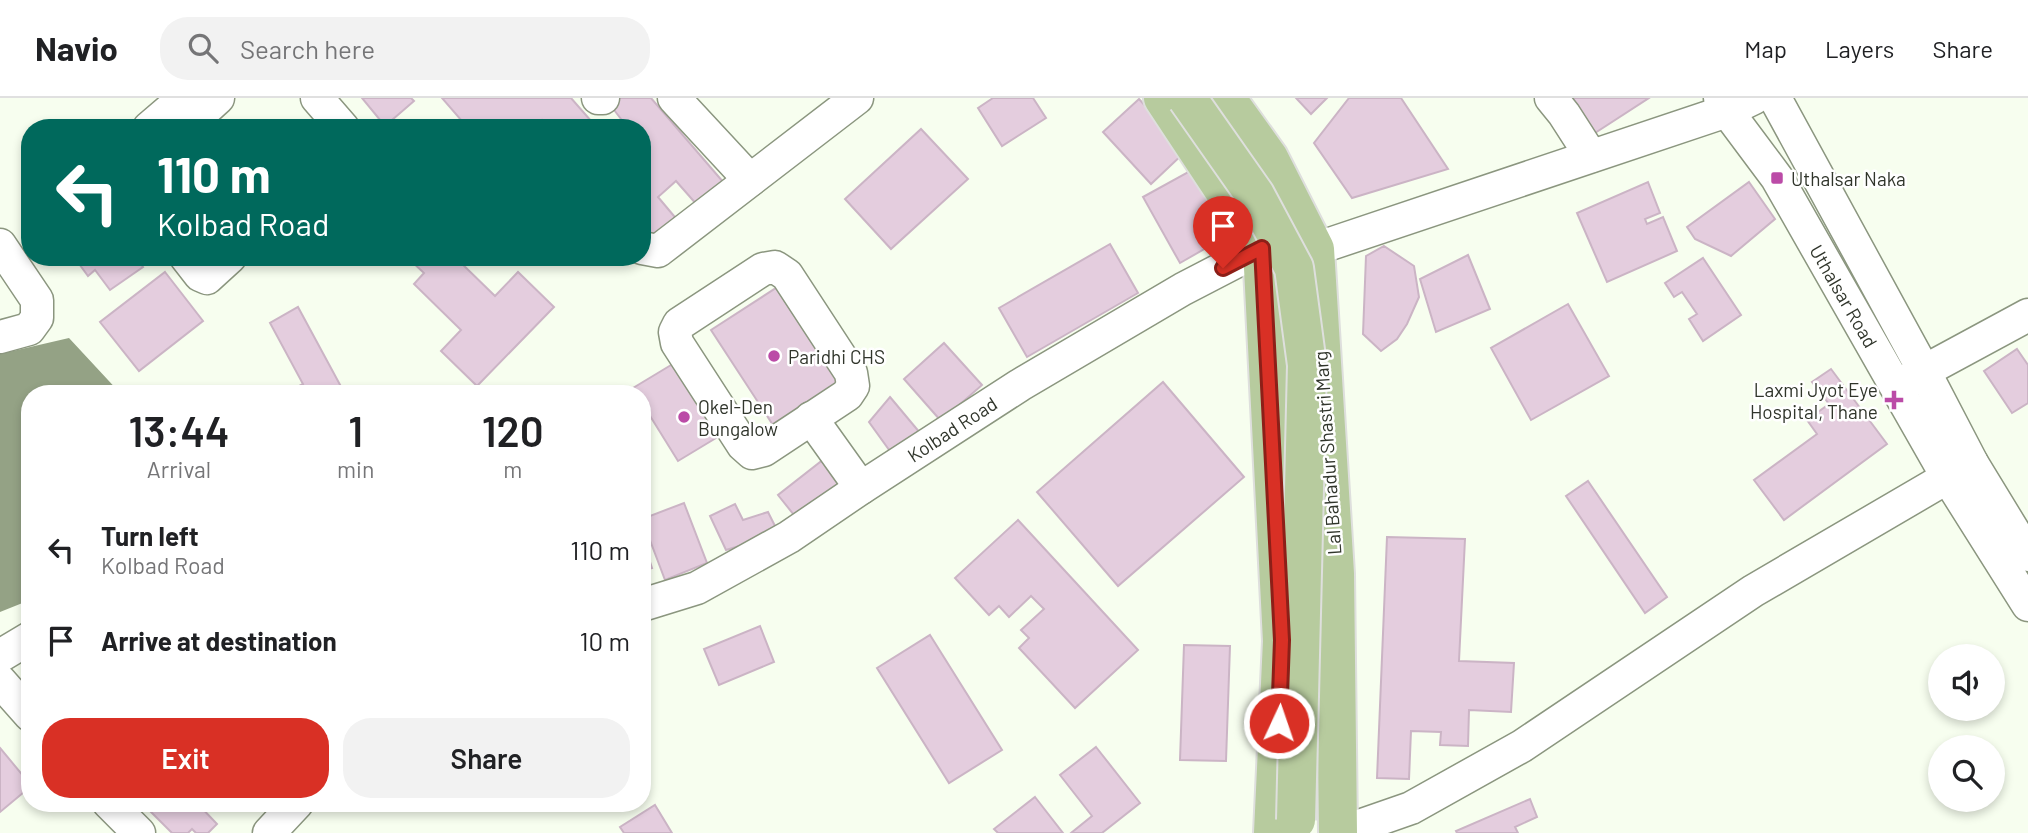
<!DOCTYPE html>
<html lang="en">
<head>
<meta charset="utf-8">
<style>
	body { margin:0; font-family:Barlow,sans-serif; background:#f2f2f2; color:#202124; height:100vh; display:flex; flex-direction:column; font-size:26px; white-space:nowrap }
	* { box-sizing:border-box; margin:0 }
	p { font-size:23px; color:#757577 }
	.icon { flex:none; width:38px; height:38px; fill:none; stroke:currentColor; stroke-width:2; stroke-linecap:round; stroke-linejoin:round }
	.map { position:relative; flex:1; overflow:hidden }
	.drawer { position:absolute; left:21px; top:287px; width:630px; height:427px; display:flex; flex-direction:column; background:#fff; border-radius:28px; box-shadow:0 4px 10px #0003 }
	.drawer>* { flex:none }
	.top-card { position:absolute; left:21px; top:21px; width:630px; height:147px; border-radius:28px; box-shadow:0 4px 10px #0003; background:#00695c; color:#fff; overflow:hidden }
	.buttons { position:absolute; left:1928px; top:546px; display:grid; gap:14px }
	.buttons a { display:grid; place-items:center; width:77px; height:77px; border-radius:50%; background:#fff; box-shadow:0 4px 10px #0003; font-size:35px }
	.pin { position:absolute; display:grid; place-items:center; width:60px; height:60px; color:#fff; margin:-72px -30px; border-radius:50% 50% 50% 0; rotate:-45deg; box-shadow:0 0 7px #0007 }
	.pin .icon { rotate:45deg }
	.me { position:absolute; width:77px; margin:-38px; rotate:3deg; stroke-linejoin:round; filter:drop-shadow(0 0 5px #0008) }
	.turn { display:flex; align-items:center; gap:24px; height:147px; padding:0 21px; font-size:32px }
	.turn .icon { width:91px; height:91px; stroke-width:2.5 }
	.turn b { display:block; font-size:49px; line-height:60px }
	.eta { display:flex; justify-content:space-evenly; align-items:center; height:119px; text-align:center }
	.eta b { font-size:42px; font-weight:600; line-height:49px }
	.primary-button { display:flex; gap:14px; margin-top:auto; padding:14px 21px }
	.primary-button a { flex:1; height:80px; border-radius:28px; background:#d93025; color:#fff; font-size:28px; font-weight:600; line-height:80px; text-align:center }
	.primary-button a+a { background:#f2f2f2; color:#202124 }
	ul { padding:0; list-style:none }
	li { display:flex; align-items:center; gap:21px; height:91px; padding:0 21px }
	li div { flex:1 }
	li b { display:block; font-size:26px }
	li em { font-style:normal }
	header { display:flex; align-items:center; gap:42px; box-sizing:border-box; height:98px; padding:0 35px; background:#fff; border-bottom:2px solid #e0e0e0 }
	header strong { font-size:33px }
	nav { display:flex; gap:38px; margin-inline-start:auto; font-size:24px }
	.search { width:490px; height:63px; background:#f2f2f2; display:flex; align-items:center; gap:18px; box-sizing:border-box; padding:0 24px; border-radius:28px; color:#757577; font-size:26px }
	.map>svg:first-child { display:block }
	.water { fill:#94a285 }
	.building { fill:#e4cdde; stroke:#cbb4c5; stroke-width:2 }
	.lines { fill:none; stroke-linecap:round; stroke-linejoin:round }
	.minor-casing { stroke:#8b967f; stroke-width:35 }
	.major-casing { stroke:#dedfdd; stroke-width:42 }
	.minor { stroke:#fff; stroke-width:32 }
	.major { stroke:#b7cb9e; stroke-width:38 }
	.major-bridge-casing { stroke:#dedfdd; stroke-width:42; stroke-linecap:butt }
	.major-bridge { stroke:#b7cb9e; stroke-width:38 }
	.route-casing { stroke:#8d1f18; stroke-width:18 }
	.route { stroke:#d93025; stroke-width:12 }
	.poi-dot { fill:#bb4ba7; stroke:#fff; stroke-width:2.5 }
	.labels { text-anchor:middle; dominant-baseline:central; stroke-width:5; stroke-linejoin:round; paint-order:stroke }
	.poi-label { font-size:19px; fill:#30352b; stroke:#fff; text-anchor:start }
	.street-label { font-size:19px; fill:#30352b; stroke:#fff }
</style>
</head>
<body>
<header>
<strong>Navio</strong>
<div class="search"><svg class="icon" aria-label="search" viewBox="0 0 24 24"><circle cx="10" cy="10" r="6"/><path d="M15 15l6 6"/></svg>Search here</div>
<nav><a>Map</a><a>Layers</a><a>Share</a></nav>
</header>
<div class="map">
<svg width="2028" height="735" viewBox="0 0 2028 735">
	<rect width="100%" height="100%" fill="#f7feef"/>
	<path class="water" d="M69,240L121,296H30V502L0,514V256Z"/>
	<g class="building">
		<path d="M362,0H411L414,3L385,28Z"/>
		<path d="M442,0H571L592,24L586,30H548L542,22L533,30H468Z"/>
		<path d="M620,0H651L724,85L698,108L676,83L658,99L679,124L651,149L642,138V30H628L611,8Z"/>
		<path d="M993,0H1033L1046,20L1002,48L978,10Z"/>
		<path d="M1296,0H1327L1311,16Z"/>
		<path d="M1349,0H1401L1448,71L1352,100L1314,45Z"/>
		<path d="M1563,0H1649L1595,35Z"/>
		<path d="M1139,1L1186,53L1151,86L1103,34Z"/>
		<path d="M921,31L968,81L891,151L845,101Z"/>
		<path d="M1190,73L1227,138L1180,165L1143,99Z"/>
		<path d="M1648,84L1660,115L1645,121L1647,126L1663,119L1677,153L1607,184L1577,115Z"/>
		<path d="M1749,84L1775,121L1731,158L1695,141L1687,129Z"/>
		<path d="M1110,146L1138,195L1027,259L999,210Z"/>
		<path d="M1384,148L1414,168L1419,199L1407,226L1397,241L1381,253L1363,236L1366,158Z"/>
		<path d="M1468,157L1490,211L1436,234L1420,181Z"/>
		<path d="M83,159H135L143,169L110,192L95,172L88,178L77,163Z"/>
		<path d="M410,159H461L458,162L495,198L518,174L554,209L477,288L441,253L461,232L414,186L424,175L409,161Z"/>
		<path d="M1703,160L1741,217L1703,243L1689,221L1697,216L1682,194L1674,199L1665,185Z"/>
		<path d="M165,174L203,223L139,273L100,224Z"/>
		<path d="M776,190L838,284L773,327L711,232Z"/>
		<path d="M1568,206L1609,278L1531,322L1491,250Z"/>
		<path d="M298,209L345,296H284L303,286L270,225Z"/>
		<path d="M944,245L982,287L941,323L904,281Z"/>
		<path d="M2017,251L2028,267V305L2012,315L1984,273Z"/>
		<path d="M681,261L726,334L678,363L642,305V296H637L633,290Z"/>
		<path d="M1831,271L1887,346L1784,422L1754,382L1817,336L1807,322L1829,306L1812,284Z"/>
		<path d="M1163,284L1244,379L1118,488L1037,394Z"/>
		<path d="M890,299L931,348L905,374L869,324Z"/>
		<path d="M824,361L843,386L798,422L778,397Z"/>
		<path d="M1588,383L1667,499L1645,515L1566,398Z"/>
		<path d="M684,405L707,465L665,482L642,421Z"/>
		<path d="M735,406L743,422L768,414L779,436L726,452L710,418Z"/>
		<path d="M1018,422L1138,552L1075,610L1019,550L1029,540L1021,532L1044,511L1031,498L1009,519L999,508L989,517L955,480Z"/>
		<path d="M642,439L652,470L642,473Z"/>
		<path d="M1387,439L1465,441L1459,563L1514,565L1511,614L1469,612L1468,648L1440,647L1441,634L1411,633L1409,681L1377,680Z"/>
		<path d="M760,528L774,564L719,587L704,551Z"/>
		<path d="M930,537L1002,652L949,685L877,570Z"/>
		<path d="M1184,547L1230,548L1226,663L1180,662Z"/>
		<path d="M1096,649L1140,705L1102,735H1071L1092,718L1060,677Z"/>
		<path d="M0,650L30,686V689L0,714Z"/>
		<path d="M1035,699L1063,735H998L994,731Z"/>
		<path d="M1530,701L1537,719L1515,729L1518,735H1457L1456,733Z"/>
		<path d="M142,705H197L217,726L208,735H196L192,731L188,735H172Z"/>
		<path d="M655,707L672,735H624L620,729Z"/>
	</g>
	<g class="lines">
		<g class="minor-casing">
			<g id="minor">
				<path d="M317,0L343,30"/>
				<path d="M598,0H603"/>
				<path d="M674,0L750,82"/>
				<path d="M1551,0L1564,16L1591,58"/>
				<path d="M1720,0L1727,13L1777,80L1948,380L2028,507"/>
				<path d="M1775,0L1924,273L1972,365L2028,457"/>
				<path d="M149,30L184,0"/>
				<path d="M185,30L218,0"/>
				<path d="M0,147L37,202V220L29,231L0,239"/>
				<path d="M642,150L658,153L857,0"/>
				<path d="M186,159L200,177L207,180L230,159"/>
				<path d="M775,169L787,177L851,275L853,288L847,297L764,352L752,355L743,347L677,245L675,234L679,226L763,171Z"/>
				<path d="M1906,283L2028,217"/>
				<path d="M811,320L861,390"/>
				<path d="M642,507L697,490L789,439L861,390L1020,287L1183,191L1262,150L1315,151L1727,13L1754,0"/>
				<path d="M0,558L30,540"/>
				<path d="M0,583L30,617"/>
				<path d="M109,705L139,735"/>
				<path d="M269,735L297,705"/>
				<path d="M1339,735L1411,710L1522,648L1753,493L1972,365"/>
			</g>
		</g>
		<g class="major-casing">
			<g id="major">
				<path d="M1163,0L1262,150L1282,543L1273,735"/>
				<path d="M1226,0L1269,60L1315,151L1335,476L1338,735"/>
			</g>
		</g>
		<use href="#minor" class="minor"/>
		<use href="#major" class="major"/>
		<g class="major-bridge-casing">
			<path id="major-bridge" d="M1187,0L1255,97L1294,170L1307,267L1296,722"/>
		</g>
		<use href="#major-bridge" class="major-bridge"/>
	</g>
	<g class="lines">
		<g class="route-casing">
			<path id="route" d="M1223,170L1262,150L1282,542L1279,625"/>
		</g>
		<use href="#route" class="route"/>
	</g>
	<g class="poi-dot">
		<rect x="1770" y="73" width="14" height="14" rx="3.5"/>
		<circle cx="774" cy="258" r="7"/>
		<path d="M1890.5 291.5h7v7h7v7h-7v7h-7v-7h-7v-7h7z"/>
		<circle cx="684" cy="319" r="7"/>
	</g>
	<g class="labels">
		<g class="poi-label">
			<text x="1791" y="80">Uthalsar Naka</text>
			<text x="788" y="258">Paridhi CHS</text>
			<text x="1878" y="291" text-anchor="end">Laxmi Jyot Eye<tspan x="1878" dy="22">Hospital, Thane</tspan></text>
			<text x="698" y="308">Okel-Den<tspan x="698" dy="22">Bungalow</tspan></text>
		</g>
		<g class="street-label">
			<text transform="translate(1844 198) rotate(60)">Uthalsar Road</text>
			<text transform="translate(952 331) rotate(-33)">Kolbad Road</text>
			<text transform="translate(1327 355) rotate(-94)">Lal Bahadur Shastri Marg</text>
		</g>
	</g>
</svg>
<div class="buttons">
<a><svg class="icon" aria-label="sound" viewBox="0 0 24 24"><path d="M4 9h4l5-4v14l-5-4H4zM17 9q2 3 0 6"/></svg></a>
<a><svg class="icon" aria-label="search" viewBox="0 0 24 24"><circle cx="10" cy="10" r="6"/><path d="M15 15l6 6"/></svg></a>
</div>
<div class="pin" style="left:1223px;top:170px;background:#d93025"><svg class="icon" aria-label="arrive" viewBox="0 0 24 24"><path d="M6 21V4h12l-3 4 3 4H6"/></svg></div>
<svg class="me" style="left:1279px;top:625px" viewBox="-20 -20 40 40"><circle r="17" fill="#d93025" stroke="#fff" stroke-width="3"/><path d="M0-11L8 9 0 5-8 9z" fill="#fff"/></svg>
<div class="top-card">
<div class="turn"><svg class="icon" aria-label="left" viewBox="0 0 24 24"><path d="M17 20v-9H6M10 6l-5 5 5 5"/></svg><div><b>110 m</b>Kolbad Road</div></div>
</div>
<section class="drawer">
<div class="eta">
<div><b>13:44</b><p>Arrival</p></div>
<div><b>1</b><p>min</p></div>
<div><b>120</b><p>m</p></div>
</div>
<ul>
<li><svg class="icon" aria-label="left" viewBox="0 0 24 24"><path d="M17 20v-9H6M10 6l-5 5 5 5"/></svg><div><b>Turn left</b><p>Kolbad Road</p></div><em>110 m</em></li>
<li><svg class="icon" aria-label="arrive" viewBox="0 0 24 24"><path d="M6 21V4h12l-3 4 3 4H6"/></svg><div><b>Arrive at destination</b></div><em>10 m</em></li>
</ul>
<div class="primary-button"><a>Exit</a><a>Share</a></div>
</section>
</div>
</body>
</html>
